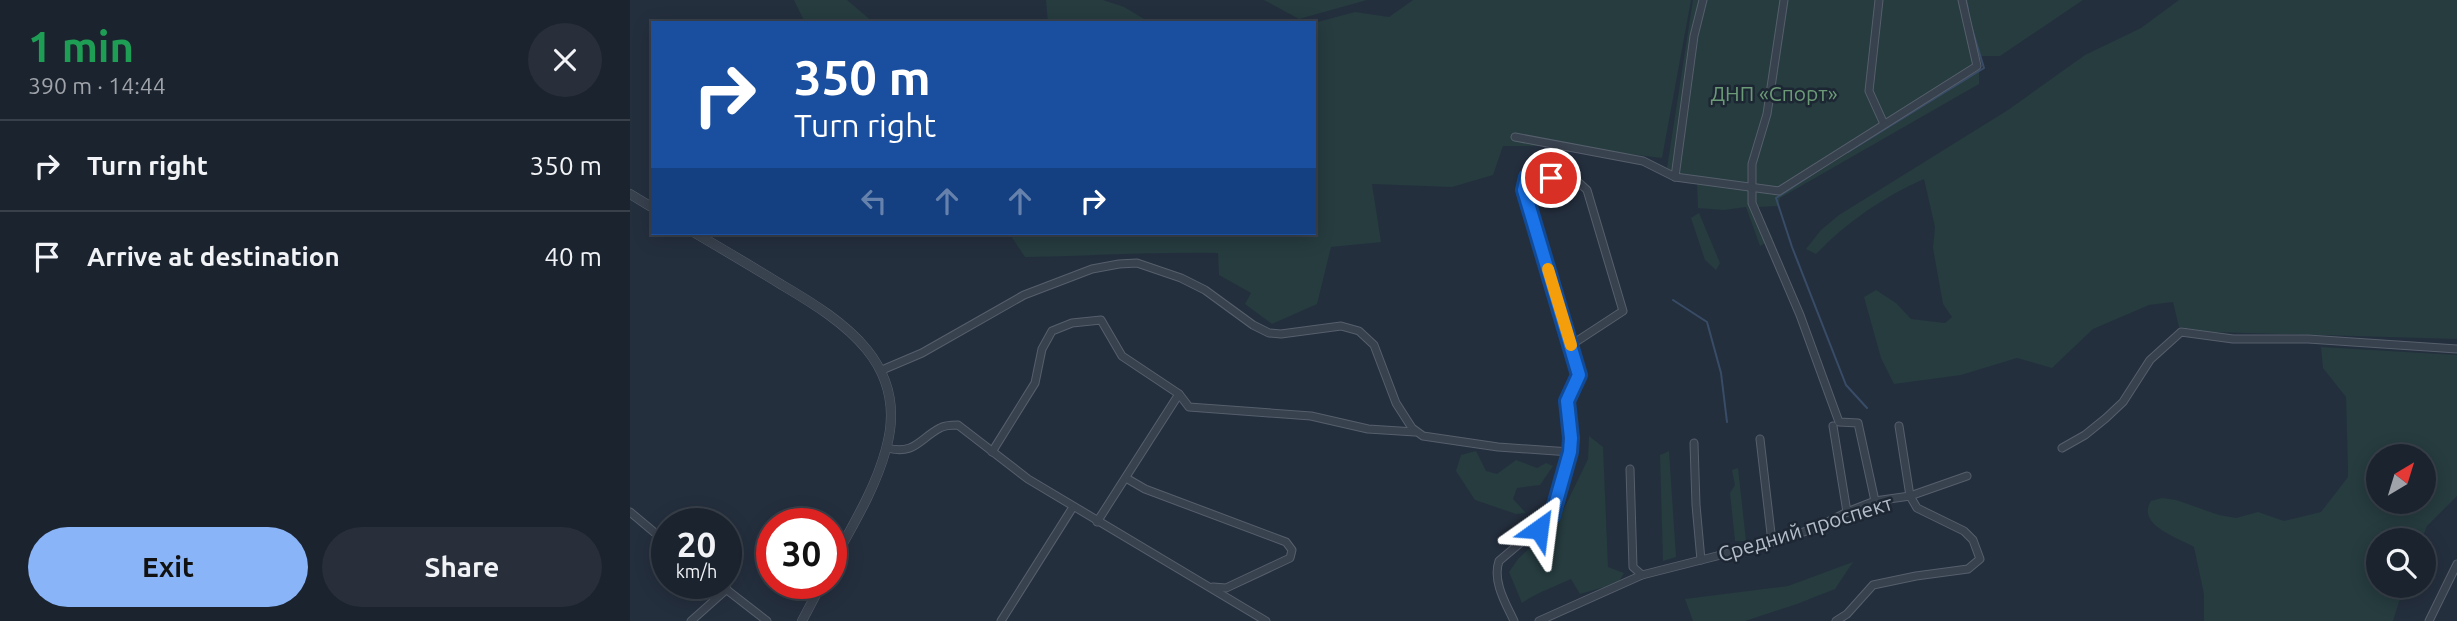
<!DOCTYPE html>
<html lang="en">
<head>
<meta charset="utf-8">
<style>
	body { margin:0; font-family:Ubuntu,sans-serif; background:#282f3a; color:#f1f3f6; height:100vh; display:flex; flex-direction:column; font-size:26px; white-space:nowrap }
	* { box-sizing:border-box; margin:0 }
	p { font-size:23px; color:#a0a4aa }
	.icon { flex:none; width:38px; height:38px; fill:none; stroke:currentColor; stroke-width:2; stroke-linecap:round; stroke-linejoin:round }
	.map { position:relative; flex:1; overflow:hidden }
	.side { display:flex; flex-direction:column; background:#1b232e; width:630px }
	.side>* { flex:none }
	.banner { position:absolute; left:21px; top:21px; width:665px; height:214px; border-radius:0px; box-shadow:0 4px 18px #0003,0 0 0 2px #39404a; background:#1a4fa0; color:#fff; overflow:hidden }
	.needle { width:46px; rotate:38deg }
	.tools { position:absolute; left:1736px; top:444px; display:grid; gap:14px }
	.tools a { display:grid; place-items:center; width:70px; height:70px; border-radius:50%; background:#1b232e; box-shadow:0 4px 18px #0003,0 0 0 2px #39404a; font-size:35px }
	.speed { position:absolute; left:21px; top:508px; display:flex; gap:14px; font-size:35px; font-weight:700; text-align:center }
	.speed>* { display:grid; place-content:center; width:91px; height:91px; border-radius:50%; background:#1b232e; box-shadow:0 4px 18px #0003,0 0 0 2px #39404a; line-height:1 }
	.speed small { font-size:18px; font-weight:400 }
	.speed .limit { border:10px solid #d22; background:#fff; color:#111 }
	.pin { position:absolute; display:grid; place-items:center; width:60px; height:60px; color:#fff; margin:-30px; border:4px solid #fff; border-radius:50%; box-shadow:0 2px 7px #0007 }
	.me { position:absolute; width:77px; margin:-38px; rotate:31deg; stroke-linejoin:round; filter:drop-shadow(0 0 5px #0008) }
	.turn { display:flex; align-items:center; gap:24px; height:147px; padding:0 28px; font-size:32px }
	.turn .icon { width:91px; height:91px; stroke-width:2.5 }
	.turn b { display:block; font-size:49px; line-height:60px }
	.lanes { display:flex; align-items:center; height:66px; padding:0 28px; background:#0003; justify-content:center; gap:35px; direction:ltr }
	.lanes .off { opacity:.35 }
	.round { display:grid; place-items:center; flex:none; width:74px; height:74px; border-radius:37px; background:#282f3a }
	.headline { display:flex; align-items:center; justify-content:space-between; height:119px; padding:0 28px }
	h1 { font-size:42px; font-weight:700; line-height:52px; color:#1e9e55 }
	.button { display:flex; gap:14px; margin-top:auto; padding:14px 28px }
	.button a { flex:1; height:80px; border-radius:42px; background:#8ab4f8; color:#111; font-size:28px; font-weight:700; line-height:80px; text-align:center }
	.button a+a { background:#282f3a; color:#f1f3f6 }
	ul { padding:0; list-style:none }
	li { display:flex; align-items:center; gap:21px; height:91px; padding:0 28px; border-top:2px solid #39404a }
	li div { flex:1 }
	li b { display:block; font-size:26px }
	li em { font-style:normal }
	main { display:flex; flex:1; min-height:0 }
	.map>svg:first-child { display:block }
	.green { fill:#263c3f; fill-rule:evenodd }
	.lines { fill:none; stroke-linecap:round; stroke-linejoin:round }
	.stream { stroke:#394c67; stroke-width:2 }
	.minor-casing { stroke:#565f6c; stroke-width:9 }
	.tertiary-casing { stroke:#565f6c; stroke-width:10 }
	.minor { stroke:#38414e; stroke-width:7 }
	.tertiary { stroke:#38414e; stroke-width:9 }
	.route-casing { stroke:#114b97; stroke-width:18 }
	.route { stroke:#1a73e8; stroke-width:12 }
	.slow { stroke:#f59e0b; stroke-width:12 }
	.labels { text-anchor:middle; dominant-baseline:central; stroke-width:5; stroke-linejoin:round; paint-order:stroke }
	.park-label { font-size:21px; fill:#6b9a76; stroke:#1d2633 }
	.street-label { font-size:21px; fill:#b4bcc9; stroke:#1d2633 }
</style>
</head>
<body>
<main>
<section class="side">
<div class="headline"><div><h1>1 min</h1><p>390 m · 14:44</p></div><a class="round"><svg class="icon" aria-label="close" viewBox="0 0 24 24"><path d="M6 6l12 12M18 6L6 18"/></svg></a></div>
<ul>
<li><svg class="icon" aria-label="right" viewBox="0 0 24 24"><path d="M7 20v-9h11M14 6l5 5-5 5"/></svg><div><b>Turn right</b></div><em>350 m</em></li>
<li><svg class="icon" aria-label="arrive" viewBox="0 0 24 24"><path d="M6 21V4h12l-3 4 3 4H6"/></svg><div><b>Arrive at destination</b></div><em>40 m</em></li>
</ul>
<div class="button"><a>Exit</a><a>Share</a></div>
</section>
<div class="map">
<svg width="1827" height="621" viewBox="0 0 1827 621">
	<rect width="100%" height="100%" fill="#242f3e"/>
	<g class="green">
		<path d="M164,0H217L244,23H175Z"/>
		<path d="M416,0H473L494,7L521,23H418Z"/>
		<path d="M634,0H737L669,19Z"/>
		<path d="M783,0H1061L1032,158L933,146H873L863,175L822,187L742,184L751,242L701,247L687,304L642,324L615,304L621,293L589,275L588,253C523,252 459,256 395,257L379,233H684V23L725,12L759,17Z"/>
		<path d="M1063,0H1335L1339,14L1336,0H1453L1370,56H1349V84L1150,198L1148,206L1128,207L1143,239L1130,246L1116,207L1094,210L1068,208L1067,182L1032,175L1033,168H1037Z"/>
		<path d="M1549,0H1827V339L1583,332L1549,327L1543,302L1519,305L1463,329L1422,368L1387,358L1331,375L1264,384L1251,358L1234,297L1246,290L1266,303L1281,319L1315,323L1322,317L1313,304L1303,248L1305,227L1294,179C1253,197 1217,222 1186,254L1176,249L1191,230L1209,215L1378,110L1455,55L1511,28Z"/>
		<path d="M1069,213L1090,263L1086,270L1075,260L1061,218Z"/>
		<path d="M1691,347L1827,355V496L1797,526L1791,541H1748V586H1774L1763,621H1574V594L1564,547C1547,537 1506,525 1521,501L1532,498L1546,500L1589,515L1606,518L1628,512L1654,521L1691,512L1718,477V468L1716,397L1693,368ZM1748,457H1794V502H1748Z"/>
		<path d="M959,436L973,447L978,567L994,573L988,583L950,594L941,579C924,587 908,592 892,603L879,572L888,559L928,521L958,459Z"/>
		<path d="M846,451L856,471L867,474L886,460L907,468L916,463L923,466L910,485L887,488L883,499L896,513L886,514L845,500L826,471L831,455Z"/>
		<path d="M1039,451L1046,557L1033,561L1030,455Z"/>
		<path d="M1108,468L1116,541H1105L1100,493L1105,485L1102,470Z"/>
		<path d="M1223,562L1205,589L1167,604L1115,621H1063L1055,599L1158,586Z"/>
	</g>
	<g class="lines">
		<g class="stream">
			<path d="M1336,0L1338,9"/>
			<path d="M1218,152L1354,68L1340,22"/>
			<path d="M1201,162L1146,198L1162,247L1216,385L1237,408"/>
			<path d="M1043,300L1077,322L1091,373L1097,422"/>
		</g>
		<g class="minor-casing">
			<g id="minor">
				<path d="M1154,0L1137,114L1122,164V203L1170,315L1209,422L1228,423L1245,501"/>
				<path d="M1249,0L1239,91L1254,124"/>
				<path d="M885,137L1013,161L1045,177L1149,191L1347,66L1332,0"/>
				<path d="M1045,177L1064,36L1073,0"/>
				<path d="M252,370L292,353L394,295L462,269L489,264L507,263L551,278L575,290L623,325L639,333L651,334L711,326L729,331L744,345L766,403L782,428L793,436L868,447L940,452L922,516L869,561C862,581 876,604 884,621"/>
				<path d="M1203,426L1217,512"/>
				<path d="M1130,439L1142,542"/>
				<path d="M1064,443L1066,505L1071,560"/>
				<path d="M257,448C285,455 289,439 310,428C315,425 322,425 328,425L398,479L636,621"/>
				<path d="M1432,448L1455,435L1476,418L1493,402L1520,360L1551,332L1603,339H1678L1827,349"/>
				<path d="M362,452L405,383L412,349L422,331L442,323L471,320L492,356L549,394L559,407L681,416L738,429L785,432"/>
				<path d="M940,452L941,438L937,401L949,375L894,190L897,176L946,180L957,190L993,311L941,345"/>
				<path d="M1000,469L1003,567L1012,575"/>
				<path d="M496,478L515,489L656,542L662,550L660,558L596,588L583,587"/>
				<path d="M0,512L37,543"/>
				<path d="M467,522L549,394"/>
				<path d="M88,583L137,621"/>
				<path d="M61,621L97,589"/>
				<path d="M371,621L443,507"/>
				<path d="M909,621L1012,575L1142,542L1186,528L1217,512L1245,501L1280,496L1337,476"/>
				<path d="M1206,621L1217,614L1243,585L1286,576L1338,569L1350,559L1343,540L1334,531L1287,508L1280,496L1269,426"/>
				<path d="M1799,621L1827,564"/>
			</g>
		</g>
		<g class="tertiary-casing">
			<g id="tertiary">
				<path d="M0,194L23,208"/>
				<path d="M65,233C94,250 123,267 152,285C215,322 280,365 256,449C245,490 221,528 201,565"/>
				<path d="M172,621L192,583"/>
			</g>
		</g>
		<use href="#minor" class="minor"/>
		<use href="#tertiary" class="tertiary"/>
	</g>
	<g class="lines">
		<g class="route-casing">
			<path id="route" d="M909,529L922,516L940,452L941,438L937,401L949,375L894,190L897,177L921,178"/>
		</g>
		<use href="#route" class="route"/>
		<path class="slow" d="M918,269L941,345"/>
	</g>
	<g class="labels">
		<g class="park-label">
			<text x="1144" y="93">ДНП «Спорт»</text>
		</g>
		<g class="street-label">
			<text transform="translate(1175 528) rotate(-17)">Средний проспект</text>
		</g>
	</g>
</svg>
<div class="tools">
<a><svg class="needle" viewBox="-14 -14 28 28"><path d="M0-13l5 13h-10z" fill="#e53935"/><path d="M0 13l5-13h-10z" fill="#a0a4aa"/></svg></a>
<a><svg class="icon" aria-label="search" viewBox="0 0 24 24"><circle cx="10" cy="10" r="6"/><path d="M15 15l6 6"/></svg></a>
</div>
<div class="speed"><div>20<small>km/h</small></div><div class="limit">30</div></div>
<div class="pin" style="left:921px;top:178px;background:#d93025"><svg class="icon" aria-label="arrive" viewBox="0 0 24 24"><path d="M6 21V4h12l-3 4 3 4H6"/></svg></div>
<svg class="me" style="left:909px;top:529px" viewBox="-20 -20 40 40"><path d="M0-17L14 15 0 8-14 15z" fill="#1a73e8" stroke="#fff" stroke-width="4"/></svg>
<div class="banner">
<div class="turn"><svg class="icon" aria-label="right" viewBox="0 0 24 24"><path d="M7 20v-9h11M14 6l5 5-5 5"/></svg><div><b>350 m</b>Turn right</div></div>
<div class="lanes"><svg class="icon off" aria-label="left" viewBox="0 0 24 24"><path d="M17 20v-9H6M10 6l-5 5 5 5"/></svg><svg class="icon off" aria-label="ahead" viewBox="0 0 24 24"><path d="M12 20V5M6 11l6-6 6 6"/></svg><svg class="icon off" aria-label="ahead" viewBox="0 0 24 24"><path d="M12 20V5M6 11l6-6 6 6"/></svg><svg class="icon" aria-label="right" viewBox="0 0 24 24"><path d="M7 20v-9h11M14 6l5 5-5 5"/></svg></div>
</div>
</div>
</main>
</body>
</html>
